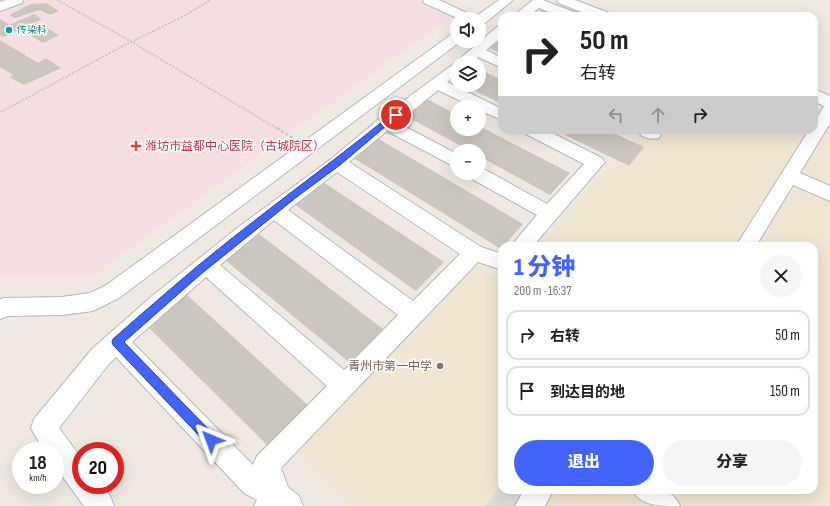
<!DOCTYPE html>
<html lang="zh">
<head>
<meta charset="utf-8">
<style>
	body { margin:0; font-family:"Sofia Sans Condensed","Noto Sans SC",sans-serif; background:#f6f6f6; color:#222; height:100vh; display:flex; flex-direction:column; font-size:15px; white-space:nowrap }
	* { box-sizing:border-box; margin:0 }
	p { font-size:13px; color:#767676 }
	.icon { flex:none; width:22px; height:22px; fill:none; stroke:currentColor; stroke-width:2; stroke-linecap:round; stroke-linejoin:round }
	.map { position:relative; flex:1; overflow:hidden }
	.details { position:absolute; left:498px; top:242px; width:320px; height:252px; display:flex; flex-direction:column; background:#fff; border-radius:12px; box-shadow:0 4px 16px #0002 }
	.details>* { flex:none }
	.banner { position:absolute; left:498px; top:12px; width:320px; height:122px; border-radius:12px; box-shadow:0 4px 16px #0002; background:#fff; color:#222; overflow:hidden }
	.fabs { position:absolute; left:450px; top:12px; display:grid; gap:8px }
	.fabs a { display:grid; place-items:center; width:36px; height:36px; border-radius:50%; background:#fff; box-shadow:0 4px 16px #0002; font-size:20px }
	.speed { position:absolute; left:12px; top:442px; display:flex; gap:8px; font-size:20px; font-weight:700; text-align:center }
	.speed>* { display:grid; place-content:center; width:52px; height:52px; border-radius:50%; background:#fff; box-shadow:0 4px 16px #0002; line-height:1 }
	.speed small { font-size:10px; font-weight:400 }
	.speed .limit { border:6px solid #d22; background:#fff; color:#111 }
	.pin { position:absolute; display:grid; place-items:center; width:34px; height:34px; color:#fff; margin:-17px; border:2px solid #fff; border-radius:50%; box-shadow:0 1px 4px #0007 }
	.me { position:absolute; width:44px; margin:-22px; rotate:316deg; stroke-linejoin:round; filter:drop-shadow(0 0 3px #0008) }
	.turn { display:flex; align-items:center; gap:14px; height:84px; padding:0 16px; font-size:18px }
	.turn .icon { width:52px; height:52px; stroke-width:2.5 }
	.turn b { display:block; font-size:28px; line-height:34px }
	.lanes { display:flex; align-items:center; height:38px; padding:0 16px; background:#0003; justify-content:center; gap:20px; direction:ltr }
	.lanes .off { opacity:.35 }
	.round { display:grid; place-items:center; flex:none; width:42px; height:42px; border-radius:21px; background:#f6f6f6 }
	.overview { display:flex; align-items:center; justify-content:space-between; height:68px; padding:0 16px }
	h1 { font-size:24px; font-weight:800; line-height:30px; color:#4264fb }
	.button { display:flex; gap:8px; margin-top:auto; padding:8px 16px }
	.button a { flex:1; height:46px; border-radius:24px; background:#4264fb; color:#fff; font-size:16px; font-weight:800; line-height:46px; text-align:center }
	.button a+a { background:#f6f6f6; color:#222 }
	ul { padding:0; list-style:none }
	li { display:flex; align-items:center; gap:12px; height:50px; margin:0 8px 6px; padding:0 8px; border:2px solid #e0e0e0; border-radius:12px }
	li div { flex:1 }
	li b { display:block; font-size:15px }
	li em { font-style:normal }
	.map>svg:first-child { display:block }
	.education { fill:#f0e6d1 }
	.medical { fill:#f5dfe0 }
	.plaza { fill:#dfdcd8 }
	.building { fill:#cbc7bf }
	.lines { fill:none; stroke-linecap:round; stroke-linejoin:round }
	.minor-casing { stroke:#b4b7c1; stroke-width:2 }
	.path-far1 { stroke:#c9c9c9; stroke-width:2; stroke-dasharray:2 1.5; stroke-linecap:butt }
	.path { stroke:#c9c9c9; stroke-width:2.5; stroke-dasharray:3 2; stroke-linecap:butt }
	.minor { fill:#fff; fill-rule:evenodd }
	.route { fill:#4264fb; stroke:#2b41a3 }
	.culture-dot { fill:#0f9aa8; stroke:#fff; stroke-width:1.5 }
	.health-dot { fill:#e0444e; stroke:#fff; stroke-width:1.5 }
	.education-dot { fill:#8d6e63; stroke:#fff; stroke-width:1.5 }
	.labels { text-anchor:middle; dominant-baseline:central; stroke-width:3; stroke-linejoin:round; paint-order:stroke }
	.far-culture-label { font-size:10px; fill:#0d838f; stroke:#fff; text-anchor:start }
	.health-label { font-size:12px; fill:#be3a42; stroke:#fff; text-anchor:start }
	.education-label { font-size:12px; fill:#785e54; stroke:#fff; text-anchor:end }
</style>
</head>
<body>
<div class="map">
<svg width="830" height="506" viewBox="0 0 830 506">
	<rect width="100%" height="100%" fill="#efe9e1"/>
	<path class="education" d="M814,103L820,110L830,114V506H352L295,449L476,266L502,283V490H814V246H536L594,180L612,166L644,130H814Z"/>
	<path class="medical" d="M0,0H419L452,16L91,277H0Z"/>
	<path class="plaza" d="M502,484V490H530L548,506H486Z"/>
	<g class="building">
		<path d="M46,3L59,11L50,15L40,10L15,18L9,15L31,4Z"/>
		<path d="M542,10L558,16H533Z"/>
		<path d="M34,14L42,19L3,37L0,35V19L10,25Z"/>
		<path d="M38,23L59,35L43,43L23,31Z"/>
		<path d="M502,39V54L489,48Z"/>
		<path d="M0,40L38,63L46,58L61,68L24,85L9,77L13,75L0,67Z"/>
		<path d="M479,69L502,80V104L463,85H479Z"/>
		<path d="M427,99L457,115V129H479V126L570,173L550,195L479,156V151H470L406,116Z"/>
		<path d="M570,130H607L644,147L629,166L565,135Z"/>
		<path d="M377,138L523,224L501,249L352,157Z"/>
		<path d="M323,182L444,262L416,291L294,204Z"/>
		<path d="M259,234L383,329L350,363L225,260Z"/>
		<path d="M186,294L311,408L271,449L146,325Z"/>
	</g>
	<g class="lines">
		<g class="minor-casing">
			<g id="minor">
				<path d="M6,0H23L22,3L0,11V2Z"/>
				<path d="M423,0H439L475,17L499,0H513L484,24L479,25V19H459L424,3Z"/>
				<path d="M533,0H543L576,13L578,16H559L539,8L529,16H513Z"/>
				<path d="M557,0H575L609,13L611,16H592L558,3Z"/>
				<path d="M502,26V37L486,50L502,58V68L478,57L471,63H457V74L447,82L502,109V120L479,110V107H473L438,90L398,123L457,154V168L387,131L349,162L481,247L502,254V270L478,262L281,468L288,487L299,496L303,506H254L257,500L244,493L116,357L108,365L59,428L81,458V485H101L110,496L114,506H84L55,466V451H44L31,428L34,419L92,349L152,296L241,225L331,159L379,119L455,63L497,27ZM337,172L460,254L413,301L288,210ZM274,220L398,315L344,370L220,265ZM206,277L327,386L257,456L253,465L132,342Z"/>
				<path d="M457,33V41H461L119,298L93,311L62,315L8,316L0,319V299L5,298L62,297L90,293L105,286L452,34Z"/>
				<path d="M814,89L830,96V123L800,173L830,186V201L793,185L756,246H736L809,130H814V123L824,106L814,101Z"/>
				<path d="M524,130H546L602,158L605,162L533,246H511L537,215L470,178L467,173H479V168H482L547,204L584,164L526,134Z"/>
				<path d="M637,130H659L661,134L659,138C651,140 641,138 637,130Z"/>
				<path d="M524,490H553L545,506H515Z"/>
				<path d="M632,490C652,490 670,484 680,506C659,506 641,506 632,490Z"/>
			</g>
		</g>
		<g class="path-far1">
			<path d="M57,0L125,38L278,129"/>
			<path d="M1,112L119,48L186,15L210,0"/>
		</g>
		<path class="path" d="M277,128L293,138"/>
		<use href="#minor" class="minor"/>
	</g>
	<path class="route" d="M393,113L399,115L340,165L298,196L201,274L124,342L215,436L217,440L215,444L211,446L207,444L113,345L112,342L113,339C140,315 167,292 194,269C259,215 328,166 393,113Z"/>
	<circle class="culture-dot" cx="9" cy="30" r="4"/>
	<path class="health-dot" d="M134 140h4v4h4v4h-4v4h-4v-4h-4v-4h4z"/>
	<circle class="education-dot" cx="440" cy="366" r="4"/>
	<g class="labels">
		<g class="far-culture-label">
			<text x="17" y="30">传染科</text>
		</g>
		<g class="health-label">
			<text x="145" y="146">潍坊市益都中心医院（古城院区）</text>
		</g>
		<g class="education-label">
			<text x="432" y="366">青州市第一中学</text>
		</g>
	</g>
</svg>
<div class="fabs">
<a><svg class="icon" aria-label="sound" viewBox="0 0 24 24"><path d="M4 9h4l5-4v14l-5-4H4zM17 9q2 3 0 6"/></svg></a>
<a><svg class="icon" aria-label="layers" viewBox="0 0 24 24"><path d="M12 4l9 5-9 5-9-5zM3 14l9 5 9-5"/></svg></a>
<a>+</a>
<a>−</a>
</div>
<div class="speed"><div>18<small>km/h</small></div><div class="limit">20</div></div>
<div class="pin" style="left:396px;top:115px;background:#d93025"><svg class="icon" aria-label="arrive" viewBox="0 0 24 24"><path d="M6 21V4h12l-3 4 3 4H6"/></svg></div>
<svg class="me" style="left:211px;top:440px" viewBox="-20 -20 40 40"><path d="M0-17L14 15 0 8-14 15z" fill="#4264fb" stroke="#fff" stroke-width="4"/></svg>
<div class="banner">
<div class="turn"><svg class="icon" aria-label="right" viewBox="0 0 24 24"><path d="M7 20v-9h11M14 6l5 5-5 5"/></svg><div><b>50 m</b>右转</div></div>
<div class="lanes"><svg class="icon off" aria-label="left" viewBox="0 0 24 24"><path d="M17 20v-9H6M10 6l-5 5 5 5"/></svg><svg class="icon off" aria-label="ahead" viewBox="0 0 24 24"><path d="M12 20V5M6 11l6-6 6 6"/></svg><svg class="icon" aria-label="right" viewBox="0 0 24 24"><path d="M7 20v-9h11M14 6l5 5-5 5"/></svg></div>
</div>
<section class="details">
<div class="overview"><div><h1>1 分钟</h1><p>200 m · 16:37</p></div><a class="round"><svg class="icon" aria-label="close" viewBox="0 0 24 24"><path d="M6 6l12 12M18 6L6 18"/></svg></a></div>
<ul>
<li><svg class="icon" aria-label="right" viewBox="0 0 24 24"><path d="M7 20v-9h11M14 6l5 5-5 5"/></svg><div><b>右转</b></div><em>50 m</em></li>
<li><svg class="icon" aria-label="arrive" viewBox="0 0 24 24"><path d="M6 21V4h12l-3 4 3 4H6"/></svg><div><b>到达目的地</b></div><em>150 m</em></li>
</ul>
<div class="button"><a>退出</a><a>分享</a></div>
</section>
</div>
</body>
</html>
